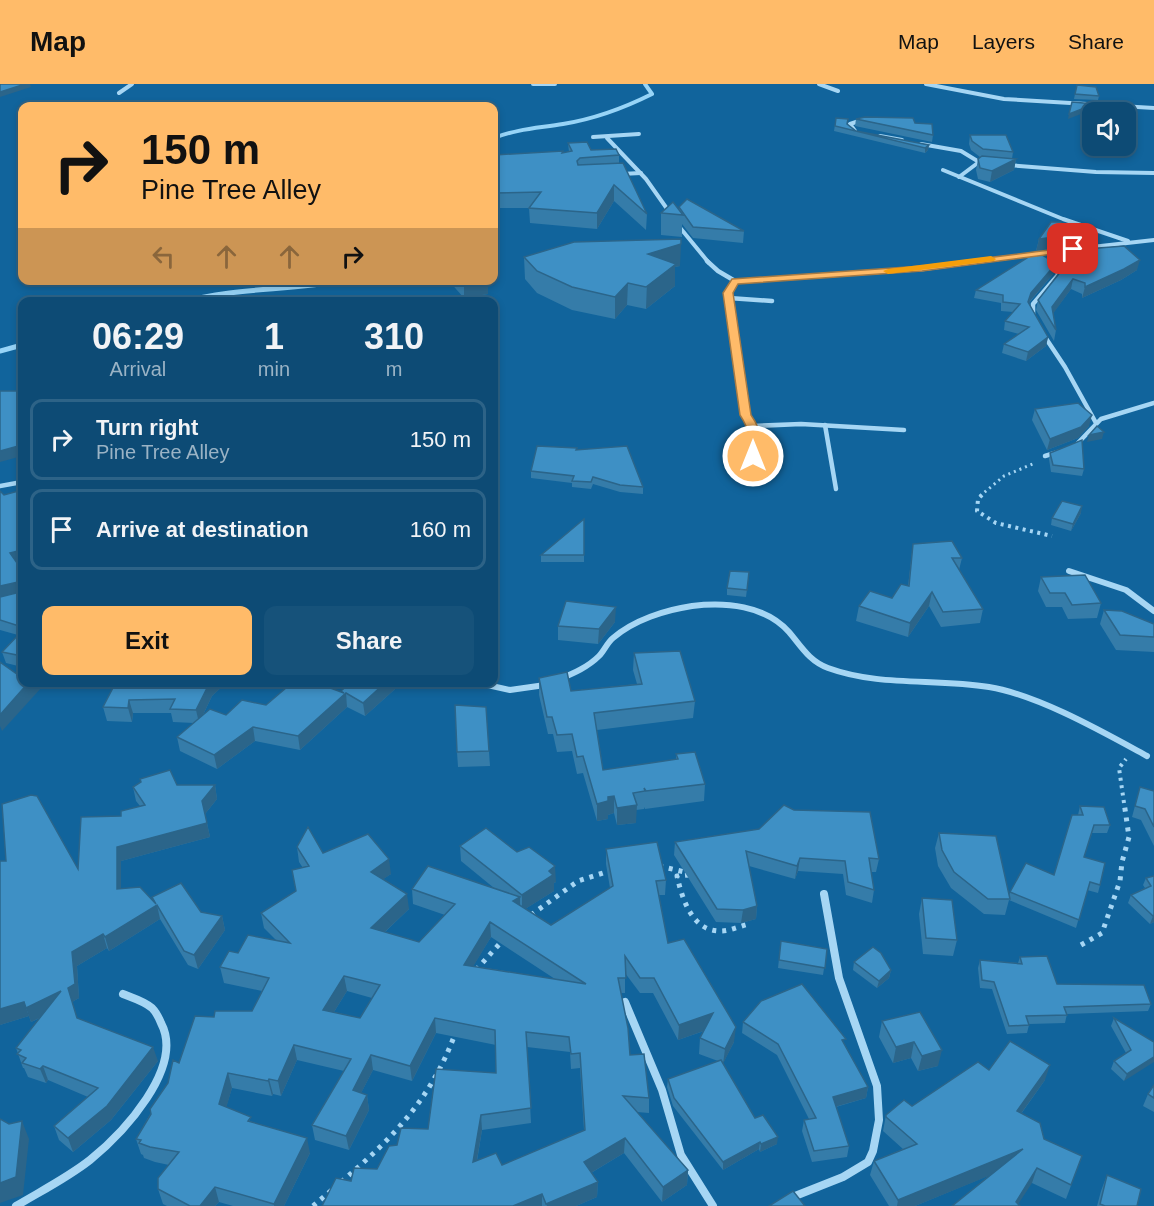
<!DOCTYPE html>
<html lang="en">
<head>
<meta charset="utf-8">
<style>
	body { margin:0; font-family:Arial,sans-serif; background:#16527a; color:#f1f3f6; height:100vh; display:flex; flex-direction:column; font-size:22px; white-space:nowrap }
	* { box-sizing:border-box; margin:0 }
	p { font-size:20px; color:#9ab3c5 }
	.icon { flex:none; width:33px; height:33px; fill:none; stroke:currentColor; stroke-width:2; stroke-linecap:round; stroke-linejoin:round }
	.map { position:relative; flex:1; overflow:hidden }
	.panel { position:absolute; left:18px; top:213px; width:480px; height:390px; display:flex; flex-direction:column; background:#0d4b75; border-radius:12px; box-shadow:0 3px 9px #0003,0 0 0 2px #2d6387 }
	.panel>* { flex:none }
	.banner { position:absolute; left:18px; top:18px; width:480px; height:183px; border-radius:12px; box-shadow:0 3px 9px #0003,0 0 0 2px #2d6387; background:#ffbb69; color:#111; overflow:hidden }
	.tools { position:absolute; left:1082px; top:18px; display:grid; gap:12px }
	.tools a { display:grid; place-items:center; width:54px; height:54px; border-radius:12px; background:#0d4b75; box-shadow:0 3px 9px #0003,0 0 0 2px #2d6387; font-size:30px }
	.pin { position:absolute; display:grid; place-items:center; width:51px; height:51px; color:#fff; margin:-26px; border-radius:12px; box-shadow:0 3px 9px #0006 }
	.me { position:absolute; width:66px; margin:-33px; rotate:0deg; stroke-linejoin:round; filter:drop-shadow(0 0 4px #0008) }
	.turn { display:flex; align-items:center; gap:21px; height:126px; padding:0 24px; font-size:27px }
	.turn .icon { width:78px; height:78px; stroke-width:2.5 }
	.turn b { display:block; font-size:42px; line-height:51px }
	.lanes { display:flex; align-items:center; height:57px; padding:0 24px; background:#0003; justify-content:center; gap:30px; direction:ltr }
	.lanes .off { opacity:.35 }
	.eta { display:flex; justify-content:space-evenly; align-items:center; height:102px; text-align:center }
	.eta b { font-size:36px; font-weight:600; line-height:42px }
	.action { display:flex; gap:12px; margin-top:auto; padding:12px 24px }
	.action a { flex:1; height:69px; border-radius:12px; background:#ffbb69; color:#111; font-size:24px; font-weight:600; line-height:69px; text-align:center }
	.action a+a { background:#16527a; color:#f1f3f6 }
	ul { padding:0; list-style:none }
	li { display:flex; align-items:center; gap:18px; height:81px; margin:0 12px 9px; padding:0 12px; border:3px solid #2d6387; border-radius:12px }
	li div { flex:1 }
	li b { display:block; font-size:22px }
	li em { font-style:normal }
	header { display:flex; align-items:center; gap:36px; box-sizing:border-box; height:84px; padding:0 30px; background:#ffbb69; color:#111 }
	header strong { font-size:28px }
	nav { display:flex; gap:33px; margin-inline-start:auto; font-size:21px }
	.map>svg:first-child { display:block }
	.lines { fill:none; stroke-linecap:round; stroke-linejoin:round }
	.stream-far1 { stroke:#97d4f7; stroke-width:4 }
	.stream { stroke:#97d4f7; stroke-width:5 }
	.path-far2 { stroke:#a6d6f4; stroke-width:3; stroke-dasharray:2 4; stroke-linecap:butt }
	.path-far1 { stroke:#a6d6f4; stroke-width:4; stroke-dasharray:3 4.5; stroke-linecap:butt }
	.path { stroke:#a6d6f4; stroke-width:5; stroke-dasharray:4 6; stroke-linecap:butt }
	.street-far3 { stroke:#a6d6f4; stroke-width:4 }
	.street-far2 { stroke:#a6d6f4; stroke-width:4.5 }
	.street-far1 { stroke:#a6d6f4; stroke-width:6 }
	.street { stroke:#a6d6f4; stroke-width:8 }
	.wall { fill:#357ca9; fill-rule:evenodd }
	.shaded-wall { fill:#2b658a }
	.building { fill:#3e90c5; stroke:#2b658a; stroke-width:1.5; fill-rule:evenodd }
	.route { fill:#ffbb69; stroke:#a67a44; stroke-width:1.5 }
	.slow { fill:#f59e0b }
</style>
</head>
<body>
<header>
<strong>Map</strong>
<nav><a>Map</a><a>Layers</a><a>Share</a></nav>
</header>
<div class="map">
<svg width="1154" height="1122" viewBox="0 0 1154 1122">
	<rect width="100%" height="100%" fill="#11649c"/>
	<g class="lines">
		<path class="stream-far1" d="M494,54C516,45 540,44 563,40C594,35 624,24 652,10L645,0"/>
		<g class="stream">
			<path d="M183,218C236,203 291,207 344,196"/>
			<path d="M0,267L22,261"/>
		</g>
		<path class="path-far2" d="M980,412L1004,392L1035,379"/>
		<g class="path-far1">
			<path d="M982,411L978,415L977,427L996,439L1052,452"/>
			<path d="M1124,719L1119,684L1126,675"/>
		</g>
		<g class="path">
			<path d="M659,782L689,789"/>
			<path d="M689,791L677,792C682,814 692,848 721,847C730,847 740,842 749,840"/>
			<path d="M531,831L578,797L609,787"/>
			<path d="M1081,861L1102,849L1120,797L1122,778L1129,753L1124,718"/>
			<path d="M476,886L503,856"/>
			<path d="M341,1098C393,1054 431,1015 455,950"/>
			<path d="M313,1122L333,1105"/>
		</g>
		<g class="street-far3">
			<path d="M533,0H555"/>
			<path d="M819,0L838,7"/>
			<path d="M926,0L1004,15L1154,24"/>
			<path d="M119,9L132,0"/>
			<path d="M855,47L850,40L862,36"/>
			<path d="M880,52L902,56"/>
			<path d="M593,53L639,50"/>
			<path d="M607,54L646,95L670,129"/>
			<path d="M921,60L961,67L979,78"/>
			<path d="M1008,81L1096,88L1154,89"/>
			<path d="M943,86L1063,135L1128,157"/>
			<path d="M621,90L641,89"/>
			<path d="M959,93L979,78H983"/>
			<path d="M677,140L709,179"/>
			<path d="M1074,165L1154,156"/>
			<path d="M970,179L1058,167"/>
		</g>
		<g class="street-far2">
			<path d="M707,177L718,187L735,197L923,185L981,177"/>
			<path d="M735,197L728,209L745,331L754,351L753,372"/>
			<path d="M729,214L772,217"/>
			<path d="M1033,230V220L1058,191L1057,184L1047,178"/>
			<path d="M1043,250L1065,283L1096,339"/>
			<path d="M825,341L836,405"/>
			<path d="M753,342L801,340L904,346"/>
			<path d="M1076,361L1101,335L1154,319"/>
			<path d="M1045,372L1058,368"/>
			<path d="M0,402L22,398"/>
		</g>
		<g class="street-far1">
			<path d="M1069,487L1126,506L1154,527"/>
			<path d="M560,595C574,589 588,583 599,572C604,567 607,559 613,554C634,536 665,526 692,522C725,518 765,521 789,548C801,562 809,577 828,584C880,603 935,594 989,603C1038,611 1103,648 1147,672"/>
			<path d="M474,598L510,606L545,601"/>
		</g>
		<g class="street">
			<path d="M625,918L662,1006L681,1071L713,1122"/>
			<path d="M790,1114L843,1093L868,1078L873,1067L879,1036L877,1002L839,894L824,810"/>
			<path d="M16,1122C41,1107 67,1094 90,1076C122,1050 185,984 161,939C159,934 156,928 152,924C144,917 133,914 123,910"/>
		</g>
	</g>
	<g class="wall">
		<path d="M1075,10L1099,12L1098,16L1074,15Z"/>
		<path d="M836,34L847,40L856,47L929,61L928,66L925,69L834,47Z"/>
		<path d="M856,35L933,51L932,58L855,42Z"/>
		<path d="M970,51L1013,68L1012,75H1016L1014,86L990,98L978,95L976,86L978,75L980,73L971,66L969,60Z"/>
		<path d="M568,59L591,66L619,71V79L647,130L646,146L614,117L597,145L530,139L529,124H494V71L563,67V69L569,68Z"/>
		<path d="M679,123L744,147L743,159L693,154L682,140V153L661,151V129L679,126Z"/>
		<path d="M1071,151L1069,161L1084,170L1086,165L1137,186L1121,196L1082,214V210L1071,205L1053,229L1056,246L1054,257L1036,226L1038,216L1060,187L1058,180L1049,174L1051,165L1036,167L1039,155Z"/>
		<path d="M524,173L680,182L675,183V202L646,225L627,221L615,235L572,226L537,209L525,195Z"/>
		<path d="M1054,182L1053,190L1029,219L1048,253L1046,262L1026,277L1002,269L1004,260L1019,250L1004,246L1005,237L1013,228L1001,227V219L974,214L976,206Z"/>
		<path d="M448,196H486L488,210L464,214Z"/>
		<path d="M1035,325L1089,342L1078,354L1047,366L1032,336Z"/>
		<path d="M577,366L643,403V410L620,408L593,400L591,405L572,403V399L531,394V387Z"/>
		<path d="M1050,369L1084,385L1082,392L1051,388L1049,375Z"/>
		<path d="M0,407L17,479L22,486V583L6,579L2,568L18,551L0,546Z"/>
		<path d="M1081,429L1071,447L1051,441L1052,434Z"/>
		<path d="M584,435V478H541V471Z"/>
		<path d="M913,460L962,474L959,486L983,525L980,539L941,543L929,522L908,553L856,537L859,522L892,514L908,502Z"/>
		<path d="M749,488L746,513L727,511V504Z"/>
		<path d="M1041,493L1101,519L1097,534L1068,535L1062,523H1046L1038,507Z"/>
		<path d="M1104,526L1154,540V568L1116,566L1100,540Z"/>
		<path d="M615,538L598,560L558,556V542Z"/>
		<path d="M634,569L695,617L693,634L597,646L603,686L676,676V670L705,700L704,717L645,725L644,723V725L636,726V739L617,741L614,729L608,731V735L597,737L583,689L577,690L572,667L557,668L553,650H548L539,611V594L571,607L637,600L633,586Z"/>
		<path d="M161,598H227L212,612L203,631H226L266,621L341,608L403,598L365,632L347,623L300,666L255,657L217,685L180,667L177,653L194,639L173,638L171,629H133L132,638L107,637L103,623L157,603Z"/>
		<path d="M486,623L490,682L458,683L457,668Z"/>
		<path d="M177,701H215L217,715L205,730L210,753L121,777V804L153,816L152,813L201,828L222,832L225,846L198,885L188,881L160,835L109,867L107,864L77,882L79,914L72,918L77,935L158,977L111,1036L73,1068L59,1056L54,1042L88,1013L48,996L46,999L28,993L24,984H23L16,964L40,934L31,938L29,932L0,941L78,785L121,732L140,722L136,717L133,703Z"/>
		<path d="M1140,703L1154,707V762L1141,736L1132,733Z"/>
		<path d="M1080,722L1110,741L1107,749H1092L1084,773L1100,801L1098,809L1087,806L1076,844L1009,816L1005,831L984,830L951,804L938,782L935,764L939,749L1009,813L1010,808L1054,791L1078,731Z"/>
		<path d="M759,745L879,775L876,788H871L874,806L872,819L846,811L843,790L798,787L795,795L749,782L757,822L756,835L741,839L716,838L674,771L675,758Z"/>
		<path d="M460,762L556,798L554,799V807L525,825L551,841L610,804L606,780V765L666,796L665,811H659L668,859L734,958L723,979L755,1034L777,1060L760,1068L759,1065L723,1086L673,1022L667,1003L668,995L718,977L699,970L700,954L704,947L678,956L653,909H640L625,889V909H621L630,971L649,1014V1029L637,1028L688,1086L687,1101L662,1118L624,1069L591,1089L598,1098L597,1113L576,1122H322L351,1097L377,1085L397,1061L428,1045L496,989V961L436,949L412,997L373,986L361,1009L367,1011L369,1026L349,1066L315,1056L312,1041L344,987L297,976L281,1012L273,1010L272,1012L232,1004L226,1023L252,1038L310,1069L284,1122H233L219,1118L215,1122H167L163,1120L158,1105L169,1081L155,1078L144,1074L143,1071L141,1070L136,1055L179,979L214,933L252,927L262,907L224,899L220,883L238,869L276,856L264,844L261,829L296,808L292,786L303,784L299,778L297,763L323,769L391,790L383,795L409,825L385,848L419,858L445,831L413,820L412,805L494,804L461,777ZM491,853L555,895L473,882ZM347,907L372,914L360,934L334,928ZM527,963L570,968L571,985L580,984L584,1046L502,1081L477,1077L482,1046L531,1039Z"/>
		<path d="M1154,792V838L1150,840L1128,819L1131,811L1145,804L1143,801L1146,794Z"/>
		<path d="M922,814L957,856L953,872L923,870L919,830Z"/>
		<path d="M781,857L827,865L823,891L778,884Z"/>
		<path d="M1020,873L1057,900L1151,920L1148,927L1067,930L1065,939L1029,940V941L1027,949L1007,950L992,905L980,904L978,884L980,876L1018,879Z"/>
		<path d="M854,878L891,886L889,894L877,904L853,886Z"/>
		<path d="M920,928L938,982L918,987L911,974L893,979L879,953L882,937Z"/>
		<path d="M1114,934L1154,958L1124,997L1111,985L1114,977L1126,969L1111,942Z"/>
		<path d="M743,938L845,961L868,1003L866,1014L836,1023L849,1062L847,1073L812,1078L802,1047L804,1036L809,1035L777,971L742,949Z"/>
		<path d="M989,986L1045,996L1021,1030L1044,1055L1082,1072L1066,1115L1032,1099L990,1091L915,1122H889L870,1091L874,1077L903,1065L883,1047L886,1031L912,1022Z"/>
		<path d="M1154,1001V1028L1143,1022L1148,1010Z"/>
		<path d="M1107,1091L1137,1122H1097L1101,1107Z"/>
	</g>
	<g class="shaded-wall">
		<path d="M25,0H30L31,3L0,13V8Z"/>
		<path d="M1095,20L1094,25L1068,35L1069,30Z"/>
		<path d="M929,61L928,66L925,69V64Z"/>
		<path d="M1016,75L1014,86L990,98L992,87Z"/>
		<path d="M614,101V117L597,145V129Z"/>
		<path d="M1071,151L1069,163H1051V165L1036,167L1039,155Z"/>
		<path d="M681,160L680,182L675,183V202L646,225L648,170Z"/>
		<path d="M1140,176L1137,186L1121,196L1082,214L1085,203Z"/>
		<path d="M1054,182L1053,190L1030,217L1027,226L1031,209Z"/>
		<path d="M1073,195L1071,205L1050,234L1052,223Z"/>
		<path d="M488,198V210L464,214V202Z"/>
		<path d="M628,199L627,221L615,235V213Z"/>
		<path d="M1048,253L1046,262L1026,277L1028,268Z"/>
		<path d="M1092,331L1089,342L1078,354L1047,366L1050,355Z"/>
		<path d="M1104,348L1102,355L1087,358L1089,351Z"/>
		<path d="M22,361V372L0,378V367Z"/>
		<path d="M1082,422L1081,429L1071,447L1073,440Z"/>
		<path d="M22,466V477L13,480L10,469Z"/>
		<path d="M18,498L21,509L0,514V502Z"/>
		<path d="M932,508L929,522L908,553L910,539Z"/>
		<path d="M616,523L615,538L598,560L599,545Z"/>
		<path d="M29,598H40L42,603L2,647L0,642V631Z"/>
		<path d="M210,598H227L212,612L199,639L196,626Z"/>
		<path d="M386,598H403L365,632L363,619Z"/>
		<path d="M346,609L347,623L300,666L298,652Z"/>
		<path d="M129,616L133,629L132,638L128,624Z"/>
		<path d="M253,643L255,657L217,685L214,671Z"/>
		<path d="M215,701L217,715L205,730L210,753L121,777V819L117,805V763L202,717Z"/>
		<path d="M614,712V729L608,731V735L597,737V720L608,713Z"/>
		<path d="M637,721L636,739L617,741V724Z"/>
		<path d="M800,774L798,787L795,795L797,782Z"/>
		<path d="M389,775L391,790L372,803L371,788Z"/>
		<path d="M555,782L556,798L554,799V807L522,827V811Z"/>
		<path d="M407,810L409,825L373,859L371,844Z"/>
		<path d="M520,813V828L513,817Z"/>
		<path d="M157,821L160,835L109,867L105,853Z"/>
		<path d="M757,822L756,835L741,839L743,826Z"/>
		<path d="M1154,831V838L1150,840L1153,832Z"/>
		<path d="M222,832L225,846L198,885L194,871Z"/>
		<path d="M490,838L491,853L465,896L464,881Z"/>
		<path d="M103,850L107,864L77,882L79,914L72,918L82,949L68,904L72,868Z"/>
		<path d="M891,886L889,894L877,904L879,897Z"/>
		<path d="M344,892L347,907L326,941L323,926Z"/>
		<path d="M61,907L66,921L31,938L26,924Z"/>
		<path d="M24,918L29,932L0,941V925Z"/>
		<path d="M713,929L712,944L678,956L679,941Z"/>
		<path d="M435,934L436,949L412,997L410,982Z"/>
		<path d="M736,943L734,958L723,980L725,965Z"/>
		<path d="M914,958L911,974L893,979L896,963Z"/>
		<path d="M294,961L297,976L281,1012L278,997Z"/>
		<path d="M153,963L158,977L111,1036L73,1068L68,1054Z"/>
		<path d="M942,966L938,982L918,987L922,972Z"/>
		<path d="M371,971L373,986L355,1021L353,1006Z"/>
		<path d="M1154,973V978L1124,997L1127,990Z"/>
		<path d="M1050,981L1045,996L1012,1042L1017,1027Z"/>
		<path d="M43,982L48,996L46,999L40,985Z"/>
		<path d="M228,989L232,1004L223,1035L219,1020Z"/>
		<path d="M269,995L273,1010L272,1012L268,997Z"/>
		<path d="M868,1003L866,1014L831,1024L833,1013Z"/>
		<path d="M367,1011L369,1026L349,1066L346,1052Z"/>
		<path d="M481,1031L482,1046L474,1093L473,1078Z"/>
		<path d="M22,1037L29,1055L23,1111L0,1119V1099Z"/>
		<path d="M778,1053L777,1060L760,1068L761,1060Z"/>
		<path d="M307,1054L310,1069L284,1122H274V1120Z"/>
		<path d="M625,1054L624,1069L584,1093V1078Z"/>
		<path d="M760,1058L759,1065L723,1086V1078Z"/>
		<path d="M1023,1065L1018,1080L915,1122H897L898,1116Z"/>
		<path d="M1037,1084L1032,1099L1017,1122L1016,1118Z"/>
		<path d="M688,1086L687,1101L662,1118L663,1103Z"/>
		<path d="M598,1098L597,1113L576,1122H547L546,1120Z"/>
		<path d="M215,1103L219,1118L215,1122H200Z"/>
		<path d="M542,1110V1122H513Z"/>
	</g>
	<g class="building">
		<path d="M0,0H25L0,8Z"/>
		<path d="M1077,1L1096,3L1099,12L1075,10Z"/>
		<path d="M1072,18L1095,20L1069,30Z"/>
		<path d="M865,33L913,34L915,39L932,40L933,51L856,35Z"/>
		<path d="M836,34L848,35L847,40L856,47L929,61L925,64L835,42Z"/>
		<path d="M970,51H1006L1013,68L983,65L972,57Z"/>
		<path d="M587,58L591,66L616,65L619,71L580,74L577,77L578,81L623,79L647,130L614,101L597,129L529,124L541,108L494,109V71L563,67L562,69L572,67L568,59Z"/>
		<path d="M982,72L1016,75L992,87L980,84L978,75Z"/>
		<path d="M687,115L744,147L693,143L679,123Z"/>
		<path d="M673,118L683,131L661,129Z"/>
		<path d="M1051,138H1061L1071,151L1039,155Z"/>
		<path d="M681,155V160L648,170L676,180L646,203L628,199L615,213L572,203L537,187L524,173L574,158Z"/>
		<path d="M1077,160L1085,171L1086,165L1124,162L1140,176L1124,185L1085,203V199L1073,195L1052,223L1056,246L1038,216L1065,182L1060,169L1051,163Z"/>
		<path d="M1036,167L1052,177L1054,182L1031,209L1028,218L1048,253L1028,268L1004,260L1029,243L1005,237L1020,220L1003,218V211L976,206L1027,174L1032,168Z"/>
		<path d="M458,196H486L488,198L464,202Z"/>
		<path d="M0,307H22V361L0,367Z"/>
		<path d="M1078,319L1092,331L1081,343L1050,355L1035,325Z"/>
		<path d="M1097,342L1104,348L1089,351Z"/>
		<path d="M1082,356L1084,385L1053,381L1050,369Z"/>
		<path d="M537,362L577,364L576,366L627,362L643,403L620,401L593,393L591,398L572,397L574,392L531,387Z"/>
		<path d="M22,406V466L10,469L22,486V500L18,498L0,502V407L4,411Z"/>
		<path d="M1062,417L1082,422L1073,440L1052,434Z"/>
		<path d="M584,435V471H541Z"/>
		<path d="M952,457L962,474H952L983,525L943,528L932,508L910,539L859,522L870,507L892,514L901,500L909,502L913,460Z"/>
		<path d="M730,487L749,488L747,506L727,504Z"/>
		<path d="M1085,491L1101,519L1072,521L1065,509H1050L1041,493Z"/>
		<path d="M22,506V543L0,536V513L20,508Z"/>
		<path d="M566,517L616,523L599,545L558,542Z"/>
		<path d="M1104,526L1122,527L1154,540V553L1120,551Z"/>
		<path d="M22,547V572L2,568Z"/>
		<path d="M680,567L695,617L594,629L603,686L678,675L676,670L695,668L705,700L646,707L644,704L645,707L633,709L637,721L617,724L614,712L608,713V717L597,720L583,672L577,673L572,650L557,651L552,633H547L539,594L567,588L571,607L642,600L634,569Z"/>
		<path d="M0,578L21,593L19,594L22,593V598H29L0,631Z"/>
		<path d="M116,598H155L157,603L161,598H210L196,626L170,625L175,615L129,616L128,624L103,623Z"/>
		<path d="M293,598H314L344,609L341,607L351,598H386L363,619L346,609L298,652L253,643L214,671L177,653L210,625L226,631L242,616L266,621Z"/>
		<path d="M455,621L486,623L489,667L457,668Z"/>
		<path d="M170,686L177,701H215L202,717L207,739L117,763V805L140,803L156,820L152,813L181,799L201,828L222,832L194,871L184,867L157,821L105,853L103,850L72,868L75,900L68,904L77,934L153,963L107,1022L68,1054L54,1042L98,1004L43,982L40,985L22,979L26,974L17,970L21,966L16,964L61,907L26,924L24,918L0,925V777H6L2,720L31,711L37,712L78,785L81,733L121,732V727L145,721L133,703L141,698L140,695Z"/>
		<path d="M1140,703L1154,707V743L1145,725L1135,722Z"/>
		<path d="M784,721L794,726L870,728L879,775L869,774L874,806L848,798L845,777L800,774L797,782L746,767L757,822L743,826L717,825L675,758L759,745Z"/>
		<path d="M1080,722L1104,723L1110,741H1094L1084,773L1105,779L1100,801L1090,798L1079,836L1010,808L1026,779L1054,791L1072,731H1083Z"/>
		<path d="M308,743L323,769L368,750L389,775L371,788L407,810L371,844L419,858L455,820L412,805L428,782L520,813L513,817L551,841L613,802L606,765L657,758L666,796L656,797L668,859L684,855L736,943L725,965L700,954L713,929L679,941L654,894H640L625,872L626,894H618L628,944L630,971L644,970L649,1014L623,1012L688,1086L663,1103L625,1054L584,1078L598,1098L546,1120L542,1110L513,1122H322L336,1094L351,1097L354,1084L377,1085L389,1062L397,1061L401,1044L428,1045L436,985L496,989L495,946L435,934L410,982L371,971L353,1006L367,1011L346,1052L312,1041L351,975L294,961L278,997L269,995L268,997L228,989L219,1020L251,1033L248,1037L307,1054L274,1120L215,1103L200,1122H190L158,1105V1094L179,1068L150,1063L139,1059L141,1056L136,1055L151,1030L150,1025L168,999L173,976L179,979L195,932L214,933L215,927H252L269,894L220,883L229,867L238,869L248,851L290,859L261,829L296,807L292,786L309,782L297,763ZM490,838L586,900L464,881ZM344,892L380,901L360,934L323,926ZM526,948L569,953L571,970L580,969L585,1046L502,1081L496,1069L473,1078L481,1031L531,1024Z"/>
		<path d="M486,744L517,768L529,763L555,782L549,787L553,791L522,811L460,762Z"/>
		<path d="M939,749L996,752L1010,815H988L954,788L942,766Z"/>
		<path d="M1154,792V831L1153,832L1131,811L1151,802L1146,794Z"/>
		<path d="M922,814L952,816L957,856L926,854Z"/>
		<path d="M781,857L827,865L825,884L779,876Z"/>
		<path d="M873,863L881,869L891,886L879,897L854,878Z"/>
		<path d="M1047,872L1057,900L1144,901L1151,920L1064,923L1067,931L1026,932L1029,941L1009,942L994,898L982,896L980,876L1022,880L1020,873Z"/>
		<path d="M802,900L846,955L842,956L868,1003L833,1013L849,1062L814,1067L804,1036L816,1034L778,960L743,938L761,917Z"/>
		<path d="M920,928L942,966L922,972L914,958L896,963L882,937Z"/>
		<path d="M1114,934L1154,958V973L1127,990L1114,977L1131,966Z"/>
		<path d="M1010,957L1050,981L1017,1027L1040,1039L1044,1055L1082,1072L1071,1101L1037,1084L1016,1118L1020,1122H952L1023,1065L898,1116L874,1077L917,1060L886,1033V1031L904,1016L912,1022L978,978L989,986Z"/>
		<path d="M721,976L755,1034L763,1031L778,1053L761,1060L760,1058L723,1078L674,1014L668,995Z"/>
		<path d="M1154,1001V1014L1148,1010Z"/>
		<path d="M0,1035L9,1040L22,1037L16,1093L0,1099Z"/>
		<path d="M1107,1091L1141,1105L1137,1122H1105L1100,1120Z"/>
		<path d="M793,1107L805,1122H769Z"/>
	</g>
	<path class="route" d="M1073,163L1077,165L1076,167L922,187L738,200L733,209L751,331C761,345 764,359 757,375H749L747,372C750,356 750,346 740,331L723,209L732,195L922,182Z"/>
	<path class="slow" d="M991,172L996,175L994,177L888,190L883,187L888,185Z"/>
</svg>
<div class="tools">
<a><svg class="icon" aria-label="sound" viewBox="0 0 24 24"><path d="M4 9h4l5-4v14l-5-4H4zM17 9q2 3 0 6"/></svg></a>
</div>
<div class="pin" style="left:1073px;top:165px;background:#d93025"><svg class="icon" aria-label="arrive" viewBox="0 0 24 24"><path d="M6 21V4h12l-3 4 3 4H6"/></svg></div>
<svg class="me" style="left:753px;top:372px" viewBox="-20 -20 40 40"><circle r="17" fill="#ffbb69" stroke="#fff" stroke-width="3"/><path d="M0-11L8 9 0 5-8 9z" fill="#fff"/></svg>
<div class="banner">
<div class="turn"><svg class="icon" aria-label="right" viewBox="0 0 24 24"><path d="M7 20v-9h11M14 6l5 5-5 5"/></svg><div><b>150 m</b>Pine Tree Alley</div></div>
<div class="lanes"><svg class="icon off" aria-label="left" viewBox="0 0 24 24"><path d="M17 20v-9H6M10 6l-5 5 5 5"/></svg><svg class="icon off" aria-label="ahead" viewBox="0 0 24 24"><path d="M12 20V5M6 11l6-6 6 6"/></svg><svg class="icon off" aria-label="ahead" viewBox="0 0 24 24"><path d="M12 20V5M6 11l6-6 6 6"/></svg><svg class="icon" aria-label="right" viewBox="0 0 24 24"><path d="M7 20v-9h11M14 6l5 5-5 5"/></svg></div>
</div>
<section class="panel">
<div class="eta">
<div><b>06:29</b><p>Arrival</p></div>
<div><b>1</b><p>min</p></div>
<div><b>310</b><p>m</p></div>
</div>
<ul>
<li><svg class="icon" aria-label="right" viewBox="0 0 24 24"><path d="M7 20v-9h11M14 6l5 5-5 5"/></svg><div><b>Turn right</b><p>Pine Tree Alley</p></div><em>150 m</em></li>
<li><svg class="icon" aria-label="arrive" viewBox="0 0 24 24"><path d="M6 21V4h12l-3 4 3 4H6"/></svg><div><b>Arrive at destination</b></div><em>160 m</em></li>
</ul>
<div class="action"><a>Exit</a><a>Share</a></div>
</section>
</div>
</body>
</html>
